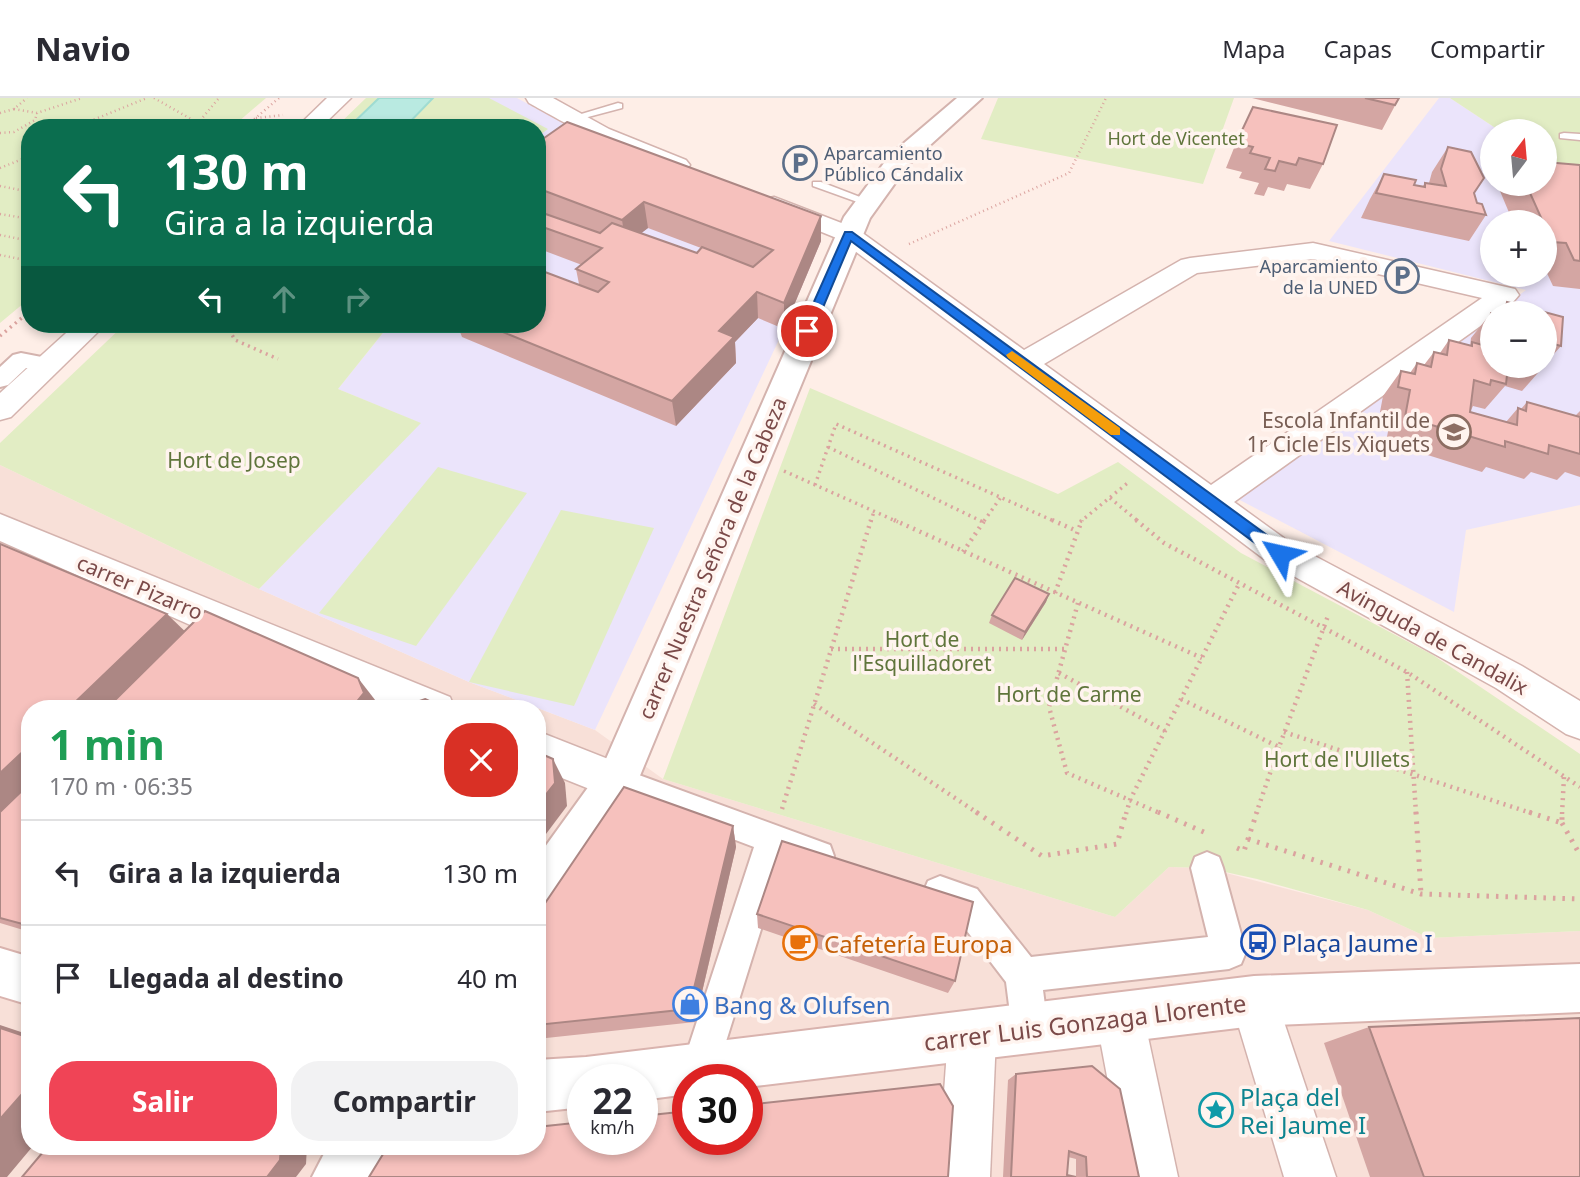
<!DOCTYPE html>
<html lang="es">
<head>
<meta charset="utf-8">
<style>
	body { margin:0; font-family:"Noto Sans",sans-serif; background:#f2f2f3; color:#2b2b33; height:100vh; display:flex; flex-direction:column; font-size:26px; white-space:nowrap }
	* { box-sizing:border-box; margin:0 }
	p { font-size:23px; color:#7c7c81 }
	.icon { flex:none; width:38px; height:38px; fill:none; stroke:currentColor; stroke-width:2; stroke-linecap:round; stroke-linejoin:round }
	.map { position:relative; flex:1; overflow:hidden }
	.side { position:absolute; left:21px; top:602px; width:525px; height:455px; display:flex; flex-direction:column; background:#fff; border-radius:28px; box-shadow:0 4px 10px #0003 }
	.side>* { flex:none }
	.top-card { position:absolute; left:21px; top:21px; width:525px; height:214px; border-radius:28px; box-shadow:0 4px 10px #0003; background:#0b6e4f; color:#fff; overflow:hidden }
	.needle { width:46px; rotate:16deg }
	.buttons { position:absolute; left:1480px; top:21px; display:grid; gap:14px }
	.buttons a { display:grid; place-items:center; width:77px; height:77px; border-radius:50%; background:#fff; box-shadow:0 4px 10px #0003; font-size:35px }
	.speed { position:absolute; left:567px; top:966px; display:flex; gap:14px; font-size:35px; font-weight:700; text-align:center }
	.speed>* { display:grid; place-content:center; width:91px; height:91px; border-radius:50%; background:#fff; box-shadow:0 4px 10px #0003; line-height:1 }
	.speed small { font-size:18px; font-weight:400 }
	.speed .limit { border:10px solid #d22; background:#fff; color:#111 }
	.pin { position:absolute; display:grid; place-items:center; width:60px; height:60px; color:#fff; margin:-30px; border:4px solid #fff; border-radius:50%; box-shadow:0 2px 7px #0007 }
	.me { position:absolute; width:77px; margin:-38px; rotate:306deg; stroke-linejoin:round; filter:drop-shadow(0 0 5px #0008) }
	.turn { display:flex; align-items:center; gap:24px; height:147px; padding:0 28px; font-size:32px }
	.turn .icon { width:91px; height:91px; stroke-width:2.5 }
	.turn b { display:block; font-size:49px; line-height:60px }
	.lanes { display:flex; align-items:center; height:66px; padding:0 28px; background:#0003; justify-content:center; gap:35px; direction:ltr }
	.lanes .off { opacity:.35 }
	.round { display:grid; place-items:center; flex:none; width:74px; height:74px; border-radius:28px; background:#f2f2f3 }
	.head { display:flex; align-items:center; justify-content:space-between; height:119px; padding:0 28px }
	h1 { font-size:42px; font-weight:700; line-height:52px; color:#1e9e55 }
	.button { display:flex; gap:14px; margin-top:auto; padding:14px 28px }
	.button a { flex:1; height:80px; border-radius:28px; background:#f04456; color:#fff; font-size:28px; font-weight:700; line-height:80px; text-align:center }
	.button a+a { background:#f2f2f3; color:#2b2b33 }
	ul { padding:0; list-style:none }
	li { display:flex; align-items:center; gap:21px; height:105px; padding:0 28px; border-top:2px solid #e1e1e2 }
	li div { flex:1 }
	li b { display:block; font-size:26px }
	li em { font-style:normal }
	header { display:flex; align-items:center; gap:42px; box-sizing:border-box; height:98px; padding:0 35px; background:#fff; border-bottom:2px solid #e1e1e2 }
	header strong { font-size:33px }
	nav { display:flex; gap:38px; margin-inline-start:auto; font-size:24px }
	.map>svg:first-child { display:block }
	.residential { fill:#f8e0d8; fill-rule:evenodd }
	.education { fill:#ebe4fb; fill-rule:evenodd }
	.green { fill:#e2edc4 }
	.water { fill:#b9eae1; stroke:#9fdcd2; stroke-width:2 }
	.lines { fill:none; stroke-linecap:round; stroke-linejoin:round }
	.service-casing { stroke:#d4b3ae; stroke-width:3 }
	.pedestrian-casing { stroke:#d4b3ae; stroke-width:4 }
	.minor-casing { stroke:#d4b3ae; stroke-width:3 }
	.tertiary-casing { stroke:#d4b3ae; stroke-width:4 }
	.secondary-casing { stroke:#d9b3ae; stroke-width:4 }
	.path-far3 { stroke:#dba39f; stroke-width:2.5; stroke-dasharray:1 3.5; stroke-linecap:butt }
	.path-far2 { stroke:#dba39f; stroke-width:3.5; stroke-dasharray:2 4.5; stroke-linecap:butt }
	.path-far1 { stroke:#dba39f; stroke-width:4.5; stroke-dasharray:2 5; stroke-linecap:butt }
	.path { stroke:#dba39f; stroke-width:5; stroke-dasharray:2.5 7; stroke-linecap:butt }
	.service { fill:#fff; fill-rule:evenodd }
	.pedestrian { fill:#fff; fill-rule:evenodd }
	.minor { fill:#fff; fill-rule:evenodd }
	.tertiary { fill:#fff; fill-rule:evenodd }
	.secondary { fill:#fff; fill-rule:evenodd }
	.wall { fill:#d4a6a3; fill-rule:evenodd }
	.shaded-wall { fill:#ac8784 }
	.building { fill:#f6c1bd; stroke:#ac8784; stroke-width:2 }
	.route { fill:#1a73e8; stroke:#114b97; stroke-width:2 }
	.slow { fill:#f59e0b }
	.labels { text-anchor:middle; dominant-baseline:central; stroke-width:7; stroke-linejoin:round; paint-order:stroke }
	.far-park-label { font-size:18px; fill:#5f753b; stroke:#fff4ef }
	.far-service-label { font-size:18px; fill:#4e5e75; stroke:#fff4ef; text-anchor:start }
	.education-label { font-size:21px; fill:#785e54; stroke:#fff4ef; text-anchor:end }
	.park-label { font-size:21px; fill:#5f753b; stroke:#fff4ef }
	.street-label { font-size:21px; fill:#7b4a49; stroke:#fff4ef }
	.near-transit-label { font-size:24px; fill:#164399; stroke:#fff4ef; text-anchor:start }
	.near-food-label { font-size:24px; fill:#c56008; stroke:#fff4ef; text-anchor:start }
	.near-shop-label { font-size:24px; fill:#366cbe; stroke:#fff4ef; text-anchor:start }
	.near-street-label { font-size:24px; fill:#7b4a49; stroke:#fff4ef }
	.near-culture-label { font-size:24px; fill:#0d838f; stroke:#fff4ef; text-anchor:start }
</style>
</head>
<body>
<header>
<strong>Navio</strong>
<nav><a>Mapa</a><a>Capas</a><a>Compartir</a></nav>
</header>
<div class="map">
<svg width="1580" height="1079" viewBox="0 0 1580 1079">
	<rect width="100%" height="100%" fill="#feeee7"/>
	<path class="residential" d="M0,367L259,491L469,584L595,632L663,681L1115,819L1169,769L1207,770L1368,812L1429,840L1580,833V1079H0ZM30,611H537V1048H30ZM583,982H642V1041H583ZM688,982H747V1041H688Z"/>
	<g class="education">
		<path d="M458,0H517L590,40L812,133L821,143L784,231L595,632L469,584L259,491L420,325L338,291L390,226H537V30Z"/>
		<path d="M1439,0H1450L1500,33H1493V86H1545V63L1580,86V407L1466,432L1454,514L1236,400L1493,217V268H1545V215H1495L1526,192L1329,143ZM1493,124H1545V177H1493Z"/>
	</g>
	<g class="green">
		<path d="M0,0H266L231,30H30V200L0,225Z"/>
		<path d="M366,0H489L548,31L537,39V30H335Z"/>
		<path d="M998,0H1234L1203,86L981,41Z"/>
		<path d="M1450,0H1580V86L1545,63V33H1500Z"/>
		<path d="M125,226H390L338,291L421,325L259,491L0,367V345Z"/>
		<path d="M810,290L1058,396L1118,364L1241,455L1433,557L1580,656V833L1429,840L1368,812L1257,781L1207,770L1169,769L1115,819L663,681Z"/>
		<path d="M438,369L527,395L416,548L319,515Z"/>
		<path d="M561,412L654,430L574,608L469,584Z"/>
	</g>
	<path class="water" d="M379,0H433L404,30H348Z"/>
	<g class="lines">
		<g class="service-casing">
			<g id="service">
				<path d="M618,5L622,6V10L573,23L568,20Z"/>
				<path d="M1564,35L1580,36V42L1560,40V36Z"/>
				<path d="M813,84H821L873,104L863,106L813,88Z"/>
			</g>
		</g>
		<g class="pedestrian-casing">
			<g id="pedestrian">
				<path d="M21,255L57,262L60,267L57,272L49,274L26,270L8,287L0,289V269L13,257Z"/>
				<path d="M617,669L830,747L834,758L830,769L818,774L783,761L714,982H688L682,969L754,749L606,693L601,683L606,673Z"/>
				<path d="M1207,754L1219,759L1223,770L1246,854L1241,866L1229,871L1043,892L1048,931L1043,944L1030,949L1017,944L1012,931L1006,884L954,816L928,807L923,795L928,783L940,778L977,791L1031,859L1208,839L1191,770L1195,759Z"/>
			</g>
		</g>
		<g class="minor-casing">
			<g id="minor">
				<path d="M327,0H351L320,30H296Z"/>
				<path d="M526,0H553L609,31L686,62L690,67L686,72C658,79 558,21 529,5Z"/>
				<path d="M774,99L857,131L1024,252L1181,162L1190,160L1313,145L1515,191L1519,197C1513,205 1502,215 1493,215V219L1234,404L1292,446L1522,568L1580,603V641L1566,636L1496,590L1268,464L839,141L765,111L762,106L765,101ZM1313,161L1482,200L1211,387L1044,266L1197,175Z"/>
				<path d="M76,226H106L11,319L0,322V295Z"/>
				<path d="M0,416L450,599L455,611H393L213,537L0,443Z"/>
				<path d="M537,633L631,670L637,683L631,696L617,702L537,670Z"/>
				<path d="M1254,880L1271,886L1277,903L1336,1079H1284L1231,903L1237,886Z"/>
				<path d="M1120,896L1137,903L1144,920L1178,1079H1126L1096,920L1103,903Z"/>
				<path d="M972,914L989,921L996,938L990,1079H938L948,938L955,921Z"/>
			</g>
		</g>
		<g class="tertiary-casing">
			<g id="tertiary">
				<path d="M957,0H982L908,67L870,120L632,697L553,815L537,822V760L602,670L844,119L890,57Z"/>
				<path d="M328,1048H388L372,1079H312Z"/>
			</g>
		</g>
		<g class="secondary-casing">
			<g id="secondary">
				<path d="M0,850L30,859V907L0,898Z"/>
				<path d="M1580,866V914L1254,928L747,989V982H688V996L642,1002V982H583V1009L537,1014V962L586,959L1254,878Z"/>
			</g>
		</g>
		<g class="path-far3">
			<path d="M154,0L198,25L193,30"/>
			<path d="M14,11L37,15L82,0"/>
			<path d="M0,15L14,11L27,0"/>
			<path d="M256,20L283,17"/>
			<path d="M73,30L147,0"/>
			<path d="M207,30L198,25L219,0"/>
			<path d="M244,30L279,0"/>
			<path d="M0,35L14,34L35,22L37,15"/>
			<path d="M0,70L30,58"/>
			<path d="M0,88L30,94"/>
			<path d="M0,116L30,121"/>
			<path d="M0,137L30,143"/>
			<path d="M909,146L1069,75L1106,0"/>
			<path d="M0,157L30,163"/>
		</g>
		<g class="path-far2">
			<path d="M226,226L235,242L278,261"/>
			<path d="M0,238L30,213"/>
			<path d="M828,349L983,424"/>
			<path d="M784,373L898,424"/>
			<path d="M815,387L836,326L1056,424"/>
			<path d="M1110,400L1139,424"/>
			<path d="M984,423L1001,399"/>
			<path d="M871,424L874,413"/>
			<path d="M1080,424L1130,383"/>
		</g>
		<g class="path-far1">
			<path d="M894,422L1202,560"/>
			<path d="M1052,422L1077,433"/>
			<path d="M1136,422L1164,445L1407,574L1580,689"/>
			<path d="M963,454L984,423L982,422"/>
			<path d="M1055,495L1082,422"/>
			<path d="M1078,505L1049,609L1067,675L1162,716"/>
			<path d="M831,551H1065"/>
			<path d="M1407,574L1416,716"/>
			<path d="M1059,575L1165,633"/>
			<path d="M1181,601L1279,649L1328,518"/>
			<path d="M814,606L979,716"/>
			<path d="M1284,634L1534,716"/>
			<path d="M782,711L871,422"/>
			<path d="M1126,716L1130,702L1240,484"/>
			<path d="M1256,716L1279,649"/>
			<path d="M1562,716L1564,679"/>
		</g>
		<g class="path">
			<path d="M976,714L1042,758L1117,746L1126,714"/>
			<path d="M1158,714L1206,735"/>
			<path d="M1416,714L1421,796"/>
			<path d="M1529,714L1562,725V714"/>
			<path d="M1562,725L1580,757"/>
			<path d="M1248,741L1421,796L1580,801"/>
			<path d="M1237,750L1244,753L1257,714"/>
		</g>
		<use href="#service" class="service"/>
		<use href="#pedestrian" class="pedestrian"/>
		<use href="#minor" class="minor"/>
		<use href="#tertiary" class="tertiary"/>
		<use href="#secondary" class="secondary"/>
	</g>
	<g class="wall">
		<path d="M1252,0H1399L1382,32Z"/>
		<path d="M537,45L821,118V143L784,231L758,220L735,244L736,265L676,328L462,239L457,226H537L579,186L576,171L582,167L537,150ZM648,130L701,150L697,155L641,135Z"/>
		<path d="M1236,45L1323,66L1310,91L1287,86L1284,93L1268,89L1264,98L1254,96L1259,85L1239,80L1242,74L1226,70Z"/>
		<path d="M1448,49L1474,95L1477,105L1486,117L1469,143L1361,120L1370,101L1384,76L1414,87L1422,89L1425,85H1429L1432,74Z"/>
		<path d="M1580,67V191L1553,188L1545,171V124H1513L1497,86H1545Z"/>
		<path d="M1507,204L1563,219L1561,248L1545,266V215H1498Z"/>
		<path d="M1491,215L1493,268H1544L1522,293L1505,288L1485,311L1473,308L1470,314L1506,324L1518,310L1521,311L1527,304L1575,318L1580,313V379L1565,374L1557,382L1531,374L1524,381L1486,369L1482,374L1386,344L1391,318L1380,314L1383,298L1401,273L1410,275L1417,265L1424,267L1434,254L1440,255L1449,242L1470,248L1471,240Z"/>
		<path d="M0,446L185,533L379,607L30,611V834L0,825Z"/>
		<path d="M1049,496L1046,504L1022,542L989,525L992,517Z"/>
		<path d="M733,728L736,749L695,924L537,941V817Z"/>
		<path d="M757,816L955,883L948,895L758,830Z"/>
		<path d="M1369,929L1580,1079H1370L1324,945Z"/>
		<path d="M1016,976L1139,1079H1076V1061L1068,1059L1067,1077L1076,1079H1003L1008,982Z"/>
	</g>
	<g class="shaded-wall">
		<path d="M644,104L648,130L626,147L622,122Z"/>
		<path d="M821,118V143L784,231V205Z"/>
		<path d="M757,194L758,220L735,244L736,265L676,328L672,303L719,233Z"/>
		<path d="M1049,496L1046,504L1022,542L1025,534Z"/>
		<path d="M167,516L196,544L129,611H68Z"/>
		<path d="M358,580L379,607L381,611H351Z"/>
		<path d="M30,647V709L0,739V675Z"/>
		<path d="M553,661L565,685L567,708L537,748V708Z"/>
		<path d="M733,728L736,749L695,924L689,911Z"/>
		<path d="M0,927L30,937V940L0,930Z"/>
		<path d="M30,987V1048H33L7,1079H0V1021Z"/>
		<path d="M281,1048H307L306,1066L296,1079H267Z"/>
	</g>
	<g class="building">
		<path d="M1365,0H1399L1395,7Z"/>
		<path d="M1253,9L1337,27L1323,66L1299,60L1296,67L1279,63L1275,73L1265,71L1270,60L1250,55L1253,49L1236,45Z"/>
		<path d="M567,24L821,118L784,205L757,194L719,233L734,239L672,303L483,226H537V171L598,194L609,184L576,171L602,150L537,127V113L600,135L612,125L697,155L702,149L753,169L773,152L644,104L622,122L537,90V45Z"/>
		<path d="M1448,49L1471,54L1484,80L1474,95L1477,105L1482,106L1486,117L1376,95L1384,76L1416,82L1414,87L1425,89V85L1446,88L1441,71Z"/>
		<path d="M1545,64L1580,67V163L1574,162L1566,145L1552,144L1545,129V124H1543L1526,86H1545Z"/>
		<path d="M1507,204L1563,219L1561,248L1546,244L1545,256V215H1505Z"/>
		<path d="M1491,215H1493V268H1508L1506,286L1491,282L1490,287L1474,282L1470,314L1517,327L1518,310L1526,313L1527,304L1580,319V356L1549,347L1548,356L1505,343V349L1405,319L1410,292L1398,289L1401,273L1415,276L1417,265L1431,269L1434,254L1447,257L1449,242L1472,248V244L1486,248Z"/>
		<path d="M0,446L167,516L68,611H30V647L0,675Z"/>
		<path d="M1015,480L1049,496L1025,534L992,517Z"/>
		<path d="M205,513L358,580L364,595L351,611H106Z"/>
		<path d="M425,601L446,611H398L399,610Z"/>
		<path d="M537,654L553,661L555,685L537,708Z"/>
		<path d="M30,685V828L0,820V714Z"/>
		<path d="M624,689L733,728L689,911L537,927V817Z"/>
		<path d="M782,743L973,804L955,883L757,816Z"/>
		<path d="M1580,920V1079H1424L1369,929Z"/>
		<path d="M0,930L30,940V987L0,1021Z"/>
		<path d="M1092,968L1120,991L1139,1079H1087L1086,1059L1069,1053L1067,1077L1076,1079H1011L1016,976Z"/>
		<path d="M940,986L953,1008L948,1079H369L388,1048H537V1029L583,1024V1041H642V1018L688,1013V1041H747V1007Z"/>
		<path d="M48,1048H281L280,1062L267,1079H22Z"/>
	</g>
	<path class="route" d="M845,134H852L1286,451L1288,456L1286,460H1275L851,143L813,233L812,236H803L801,233Z"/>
	<path class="slow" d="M1012,253L1120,330V337H1111L1008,260L1006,257Z"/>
	<defs>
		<g id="parking-ring" transform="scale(1.75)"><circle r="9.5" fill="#fff4ef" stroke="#5c6f8a" stroke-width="1.5"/><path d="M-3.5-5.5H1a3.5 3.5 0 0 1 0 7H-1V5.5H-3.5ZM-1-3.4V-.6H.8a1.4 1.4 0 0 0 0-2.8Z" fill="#5c6f8a"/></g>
		<g id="school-ring" transform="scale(1.75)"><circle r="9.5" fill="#fff4ef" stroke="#8d6e63" stroke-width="1.5"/><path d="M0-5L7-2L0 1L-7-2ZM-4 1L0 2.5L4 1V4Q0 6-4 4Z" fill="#8d6e63"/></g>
		<g id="bus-ring" transform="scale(1.75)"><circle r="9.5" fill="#fff4ef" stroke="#1a4fb4" stroke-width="1.5"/><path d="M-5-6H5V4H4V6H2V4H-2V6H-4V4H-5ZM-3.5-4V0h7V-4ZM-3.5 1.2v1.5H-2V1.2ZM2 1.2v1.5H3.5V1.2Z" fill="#1a4fb4"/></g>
		<g id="cafe-ring" transform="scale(1.75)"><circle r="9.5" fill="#fff4ef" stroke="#e8710a" stroke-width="1.5"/><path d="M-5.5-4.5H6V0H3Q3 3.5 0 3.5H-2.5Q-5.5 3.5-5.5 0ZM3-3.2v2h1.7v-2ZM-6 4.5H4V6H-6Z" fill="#e8710a"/></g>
		<g id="shop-ring" transform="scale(1.75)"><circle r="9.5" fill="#fff4ef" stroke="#3f7fe0" stroke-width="1.5"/><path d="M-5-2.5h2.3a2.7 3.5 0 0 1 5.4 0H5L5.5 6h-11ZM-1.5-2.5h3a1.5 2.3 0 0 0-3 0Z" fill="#3f7fe0"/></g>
		<g id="sight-ring" transform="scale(1.75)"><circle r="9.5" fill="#fff4ef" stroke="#0f9aa8" stroke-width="1.5"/><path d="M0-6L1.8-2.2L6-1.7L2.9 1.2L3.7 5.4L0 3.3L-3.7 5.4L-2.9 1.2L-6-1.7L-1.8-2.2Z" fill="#0f9aa8"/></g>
	</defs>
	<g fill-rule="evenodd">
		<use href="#parking-ring" x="800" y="65"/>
		<use href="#parking-ring" x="1402" y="178"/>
		<use href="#school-ring" x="1454" y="334"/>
		<use href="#bus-ring" x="1258" y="844"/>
		<use href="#cafe-ring" x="800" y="845"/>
		<use href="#shop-ring" x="690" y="906"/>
		<use href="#sight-ring" x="1216" y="1012"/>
	</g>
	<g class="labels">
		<g class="far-park-label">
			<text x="1176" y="40">Hort de Vicentet</text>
		</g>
		<g class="far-service-label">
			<text x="824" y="55">Aparcamiento<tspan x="824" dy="21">Público Cándalix</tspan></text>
			<text x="1378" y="168" text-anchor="end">Aparcamiento<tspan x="1378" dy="21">de la UNED</tspan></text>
		</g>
		<g class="education-label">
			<text x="1430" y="322">Escola Infantil de<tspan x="1430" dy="24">1r Cicle Els Xiquets</tspan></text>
		</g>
		<g class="park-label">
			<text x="234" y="362">Hort de Josep</text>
			<text x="922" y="541">Hort de<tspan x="922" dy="24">l'Esquilladoret</tspan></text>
			<text x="1069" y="596">Hort de Carme</text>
			<text x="1337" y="661">Hort de l'Ullets</text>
		</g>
		<g class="street-label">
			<text transform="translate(712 460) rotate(-67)">carrer Nuestra Señora de la Cabeza</text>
			<text transform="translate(140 489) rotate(23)">carrer Pizarro</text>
			<text transform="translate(1433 539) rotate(29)">Avinguda de Candalix</text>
		</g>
		<g class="near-transit-label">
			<text x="1282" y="844">Plaça Jaume I</text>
		</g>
		<g class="near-food-label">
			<text x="824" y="845">Cafetería Europa</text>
		</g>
		<g class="near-shop-label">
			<text x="714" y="906">Bang &amp; Olufsen</text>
		</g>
		<g class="near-street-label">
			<text transform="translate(1085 924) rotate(-7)">carrer Luis Gonzaga Llorente</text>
		</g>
		<g class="near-culture-label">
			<text x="1240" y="998">Plaça del<tspan x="1240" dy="28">Rei Jaume I</tspan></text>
		</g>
	</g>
</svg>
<div class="buttons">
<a><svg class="needle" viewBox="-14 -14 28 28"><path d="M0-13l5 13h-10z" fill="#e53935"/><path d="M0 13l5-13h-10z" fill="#7c7c81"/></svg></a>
<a>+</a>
<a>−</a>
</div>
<div class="speed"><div>22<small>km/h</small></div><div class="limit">30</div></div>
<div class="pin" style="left:807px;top:233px;background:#d93025"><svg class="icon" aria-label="arrive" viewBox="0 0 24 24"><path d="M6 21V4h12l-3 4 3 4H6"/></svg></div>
<svg class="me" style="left:1280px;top:456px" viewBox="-20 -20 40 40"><path d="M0-17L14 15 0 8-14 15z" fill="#1a73e8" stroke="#fff" stroke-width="4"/></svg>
<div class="top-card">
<div class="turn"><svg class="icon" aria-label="left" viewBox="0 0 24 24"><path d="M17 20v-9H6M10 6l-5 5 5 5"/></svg><div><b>130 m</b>Gira a la izquierda</div></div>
<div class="lanes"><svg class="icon" aria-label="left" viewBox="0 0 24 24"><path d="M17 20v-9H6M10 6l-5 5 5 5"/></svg><svg class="icon off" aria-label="ahead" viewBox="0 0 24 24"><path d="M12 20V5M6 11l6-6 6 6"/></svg><svg class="icon off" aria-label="right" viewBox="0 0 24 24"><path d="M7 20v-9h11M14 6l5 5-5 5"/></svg></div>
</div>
<section class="side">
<div class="head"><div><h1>1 min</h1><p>170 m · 06:35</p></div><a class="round" style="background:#d93025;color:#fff"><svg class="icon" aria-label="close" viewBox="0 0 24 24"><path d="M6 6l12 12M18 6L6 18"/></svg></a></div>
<ul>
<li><svg class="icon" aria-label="left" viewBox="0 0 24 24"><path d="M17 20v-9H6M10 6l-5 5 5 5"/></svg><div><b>Gira a la izquierda</b></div><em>130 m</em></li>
<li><svg class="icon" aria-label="arrive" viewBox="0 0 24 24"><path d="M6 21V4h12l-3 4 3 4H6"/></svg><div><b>Llegada al destino</b></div><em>40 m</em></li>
</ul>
<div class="button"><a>Salir</a><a>Compartir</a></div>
</section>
</div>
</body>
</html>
